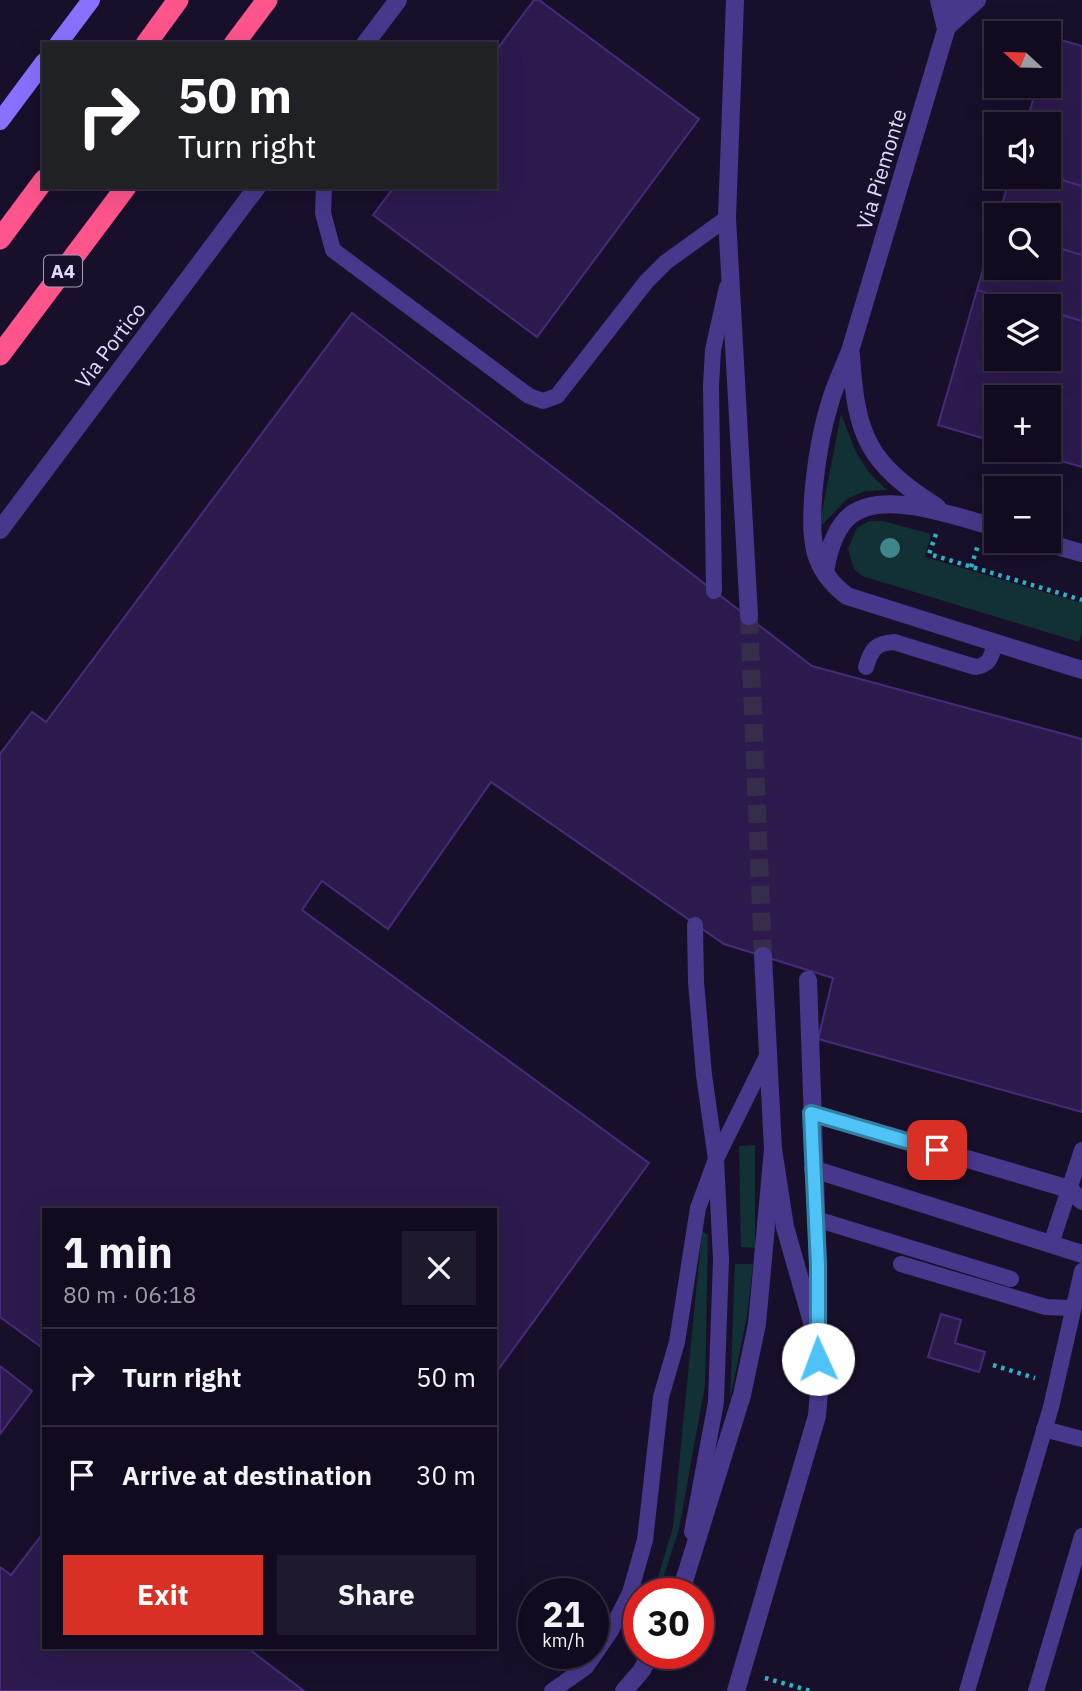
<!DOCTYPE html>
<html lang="en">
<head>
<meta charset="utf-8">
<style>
	body { margin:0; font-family:"IBM Plex Sans",sans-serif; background:#1f192d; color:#f1f3f6; height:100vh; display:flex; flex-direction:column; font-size:26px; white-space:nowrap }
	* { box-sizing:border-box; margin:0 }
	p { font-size:23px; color:#9c9ba5 }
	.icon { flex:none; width:38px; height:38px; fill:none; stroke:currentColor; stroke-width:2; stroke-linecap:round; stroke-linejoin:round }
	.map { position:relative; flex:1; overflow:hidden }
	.panel { position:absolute; left:42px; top:1208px; width:455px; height:441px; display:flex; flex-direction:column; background:#120b20; border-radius:0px; box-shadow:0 7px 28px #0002,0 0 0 2px #312b3e }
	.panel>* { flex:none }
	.banner { position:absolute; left:42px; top:42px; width:455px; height:147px; border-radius:0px; box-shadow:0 7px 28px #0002,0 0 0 2px #312b3e; background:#202124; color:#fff; overflow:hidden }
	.needle { width:46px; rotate:292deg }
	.fabs { position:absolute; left:984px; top:21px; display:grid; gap:14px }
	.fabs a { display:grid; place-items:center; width:77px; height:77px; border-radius:0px; background:#120b20; box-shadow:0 7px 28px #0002,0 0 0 2px #312b3e; font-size:35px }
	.speed { position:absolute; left:518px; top:1578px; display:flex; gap:14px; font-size:35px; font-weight:700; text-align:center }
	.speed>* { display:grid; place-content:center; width:91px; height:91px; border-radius:50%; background:#120b20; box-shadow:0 7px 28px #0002,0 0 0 2px #312b3e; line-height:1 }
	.speed small { font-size:18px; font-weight:400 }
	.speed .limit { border:10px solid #d22; background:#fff; color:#111 }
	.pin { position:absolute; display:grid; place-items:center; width:60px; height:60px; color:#fff; margin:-30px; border-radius:14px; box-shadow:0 4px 10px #0006 }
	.me { position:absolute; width:77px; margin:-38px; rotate:358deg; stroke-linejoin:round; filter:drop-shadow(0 0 5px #0008) }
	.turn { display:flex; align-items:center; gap:24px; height:147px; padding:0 21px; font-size:32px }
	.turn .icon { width:91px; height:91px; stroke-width:2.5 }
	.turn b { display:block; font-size:49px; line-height:60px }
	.round { display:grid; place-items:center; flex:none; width:74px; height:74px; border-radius:0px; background:#1f192d }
	.summary { display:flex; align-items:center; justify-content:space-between; height:119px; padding:0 21px }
	h1 { font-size:42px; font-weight:700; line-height:52px }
	.primary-button { display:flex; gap:14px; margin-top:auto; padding:14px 21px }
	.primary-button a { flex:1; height:80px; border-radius:0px; background:#d93025; color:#fff; font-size:28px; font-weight:700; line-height:80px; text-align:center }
	.primary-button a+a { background:#1f192d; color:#f1f3f6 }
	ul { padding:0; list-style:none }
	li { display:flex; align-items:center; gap:21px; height:98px; padding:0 21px; border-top:2px solid #312b3e }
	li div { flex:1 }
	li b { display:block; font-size:26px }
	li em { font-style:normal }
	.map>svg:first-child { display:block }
	.green { fill:#123135 }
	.building { fill:#2c1a4d; stroke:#472b7a; stroke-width:2 }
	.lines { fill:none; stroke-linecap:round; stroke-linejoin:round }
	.minor-tunnel { stroke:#362d4b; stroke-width:18; stroke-dasharray:18 9; stroke-linecap:butt }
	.path { stroke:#29b5c3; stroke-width:4.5; stroke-dasharray:3.5 5; stroke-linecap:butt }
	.service { stroke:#48388c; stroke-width:16 }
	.minor { stroke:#48388c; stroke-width:18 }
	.secondary { stroke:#8970ff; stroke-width:18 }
	.motorway { stroke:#ff548c; stroke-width:21 }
	.tree { fill:#3e868b }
	.route-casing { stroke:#337fa1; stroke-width:18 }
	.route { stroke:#4fc3f7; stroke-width:12 }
	.labels { text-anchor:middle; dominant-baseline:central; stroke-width:7; stroke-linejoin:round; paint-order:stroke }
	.shield { fill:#180f2b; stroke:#a69cbf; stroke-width:2 }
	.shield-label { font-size:19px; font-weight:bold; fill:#e3d9ff }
	.street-label { font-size:21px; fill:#e3d9ff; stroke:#180f2b }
</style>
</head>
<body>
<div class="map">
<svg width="1082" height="1691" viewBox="0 0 1082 1691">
	<rect width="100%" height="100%" fill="#180f2b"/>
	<g class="green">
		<path d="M841,414L856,452L870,474L887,490L865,491L847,499L822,525L820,522Z"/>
		<path d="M869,521H883L931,534L925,557L1082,603V631L1079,642L862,576L854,569L848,549L857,528Z"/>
		<path d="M755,1145V1248L741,1247L739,1146Z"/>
		<path d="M702,1231L708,1235L705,1385L679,1529L658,1594H653L673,1527Z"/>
		<path d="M735,1264H753L747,1316L730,1400Z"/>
	</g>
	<g class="building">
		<path d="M534,0H539L699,119L537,337L373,215L394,187H495V52Z"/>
		<path d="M1051,37L1082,46V186L1048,176V124H1026L1037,86H1048V47Z"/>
		<path d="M1048,176L1082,186V255L1048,245V215H999L1010,177Z"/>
		<path d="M995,229L996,268H1048V245L1082,255V321L1048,311V306H1032L977,290Z"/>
		<path d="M977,290L1032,306H996V359H1048V311L1082,321V467L1023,450H1048V397H996V442L938,425Z"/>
		<path d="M352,313L812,666L1082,739V1112L818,1039L833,978L724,944L491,782L388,929L322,881L302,910L649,1163L495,1374V1209H44V1349L0,1317V754L32,712L46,722Z"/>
		<path d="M941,1314L961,1320L955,1343L985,1352L979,1372L928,1357Z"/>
		<path d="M0,1366L32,1391L0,1434Z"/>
		<path d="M44,1532V1647H246L304,1691H0V1567L11,1575Z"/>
	</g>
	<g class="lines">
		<path class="minor-tunnel" d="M749,616L763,956"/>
		<g class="path">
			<path d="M936,534L929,554L1082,600"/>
			<path d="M971,567L978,545"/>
			<path d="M993,1365L1035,1378"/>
			<path d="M765,1678L811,1691"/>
		</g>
		<g class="service">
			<path d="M324,187L323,213L333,250L529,396L543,401L557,396L646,282L666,262L727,218"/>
			<path d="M714,591L711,386L713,350L727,287"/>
			<path d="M866,667C871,650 875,643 894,642L975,667C990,665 991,657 995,644"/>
			<path d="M816,1219L1011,1279"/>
			<path d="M1051,1244L1082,1150"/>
			<path d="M901,1264L1046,1307L1072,1308"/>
			<path d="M1044,1429L1082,1439"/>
			<path d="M692,1532L716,1402L721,1260L716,1159L704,1075L696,982L695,925"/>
			<path d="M552,1691L586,1667L610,1632L630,1593L645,1540L661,1397L677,1342L698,1208L716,1159L768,1054"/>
			<path d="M967,1691L1051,1407L1082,1271"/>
			<path d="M1036,1691L1082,1536"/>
		</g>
		<g class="minor">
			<path d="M735,0L727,218L749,616"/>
			<path d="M939,0L946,29"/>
			<path d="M955,0L850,351C843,369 834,387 829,406C818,442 806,519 816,554C821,571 834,586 847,596L1082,670"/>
			<path d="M948,26L977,0"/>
			<path d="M365,44L398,0"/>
			<path d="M851,355C856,435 867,463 937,507"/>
			<path d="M0,530L257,187"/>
			<path d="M1040,541L1082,553"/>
			<path d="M825,572C834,516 856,498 912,506C941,511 968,519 996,528"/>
			<path d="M763,956L773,1149L785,1227L812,1322"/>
			<path d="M811,1113L1069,1189L1082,1201"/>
			<path d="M813,1169L1082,1254"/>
			<path d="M680,1594L742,1395L757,1324L773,1149"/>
			<path d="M624,1691L642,1670L650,1654"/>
			<path d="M736,1691L817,1416L820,1380L817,1338L818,1265L808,980"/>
		</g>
		<g class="secondary">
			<path d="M58,44L91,0"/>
			<path d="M0,121L44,62"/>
		</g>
		<g class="motorway">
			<path d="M146,44L178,0"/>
			<path d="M234,44L267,0"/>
			<path d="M0,239L44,180"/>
			<path d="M0,355L126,187"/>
		</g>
	</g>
	<circle class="tree" cx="890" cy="548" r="10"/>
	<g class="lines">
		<g class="route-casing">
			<path id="route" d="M818,1359V1265L811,1113L937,1150"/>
		</g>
		<use href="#route" class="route"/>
	</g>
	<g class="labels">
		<rect class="shield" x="44" y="255.5" width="38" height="31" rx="5"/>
		<g class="shield-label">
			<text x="63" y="271">A4</text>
		</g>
		<g class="street-label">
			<text transform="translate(881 169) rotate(-73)">Via Piemonte</text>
			<text transform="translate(110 345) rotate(-53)">Via Portico</text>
		</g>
	</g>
</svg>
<div class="fabs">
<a><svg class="needle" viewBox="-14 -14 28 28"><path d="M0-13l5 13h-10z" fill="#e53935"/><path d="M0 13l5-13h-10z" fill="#9c9ba5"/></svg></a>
<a><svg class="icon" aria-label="sound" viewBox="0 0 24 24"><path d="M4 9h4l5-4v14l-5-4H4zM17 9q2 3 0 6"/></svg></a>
<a><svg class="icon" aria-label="search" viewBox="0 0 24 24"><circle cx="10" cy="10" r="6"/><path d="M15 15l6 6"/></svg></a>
<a><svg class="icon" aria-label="layers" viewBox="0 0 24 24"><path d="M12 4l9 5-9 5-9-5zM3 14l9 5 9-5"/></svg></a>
<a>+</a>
<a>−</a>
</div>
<div class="speed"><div>21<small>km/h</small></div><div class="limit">30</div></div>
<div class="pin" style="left:937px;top:1150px;background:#d93025"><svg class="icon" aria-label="arrive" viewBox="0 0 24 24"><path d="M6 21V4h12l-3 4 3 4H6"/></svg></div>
<svg class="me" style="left:818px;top:1359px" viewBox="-20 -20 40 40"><circle r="19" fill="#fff"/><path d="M0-13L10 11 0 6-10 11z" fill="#4fc3f7"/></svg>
<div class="banner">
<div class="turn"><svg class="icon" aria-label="right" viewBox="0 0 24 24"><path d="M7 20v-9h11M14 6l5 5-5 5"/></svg><div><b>50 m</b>Turn right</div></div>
</div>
<section class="panel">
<div class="summary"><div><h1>1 min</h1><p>80 m · 06:18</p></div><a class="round"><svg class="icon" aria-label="close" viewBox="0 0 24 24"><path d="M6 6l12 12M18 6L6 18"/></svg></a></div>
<ul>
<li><svg class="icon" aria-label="right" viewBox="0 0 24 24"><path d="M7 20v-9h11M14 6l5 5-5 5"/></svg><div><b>Turn right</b></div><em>50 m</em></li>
<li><svg class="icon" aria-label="arrive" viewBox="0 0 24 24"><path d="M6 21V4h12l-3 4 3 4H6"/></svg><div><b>Arrive at destination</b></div><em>30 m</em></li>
</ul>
<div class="primary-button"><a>Exit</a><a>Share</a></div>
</section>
</div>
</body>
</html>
